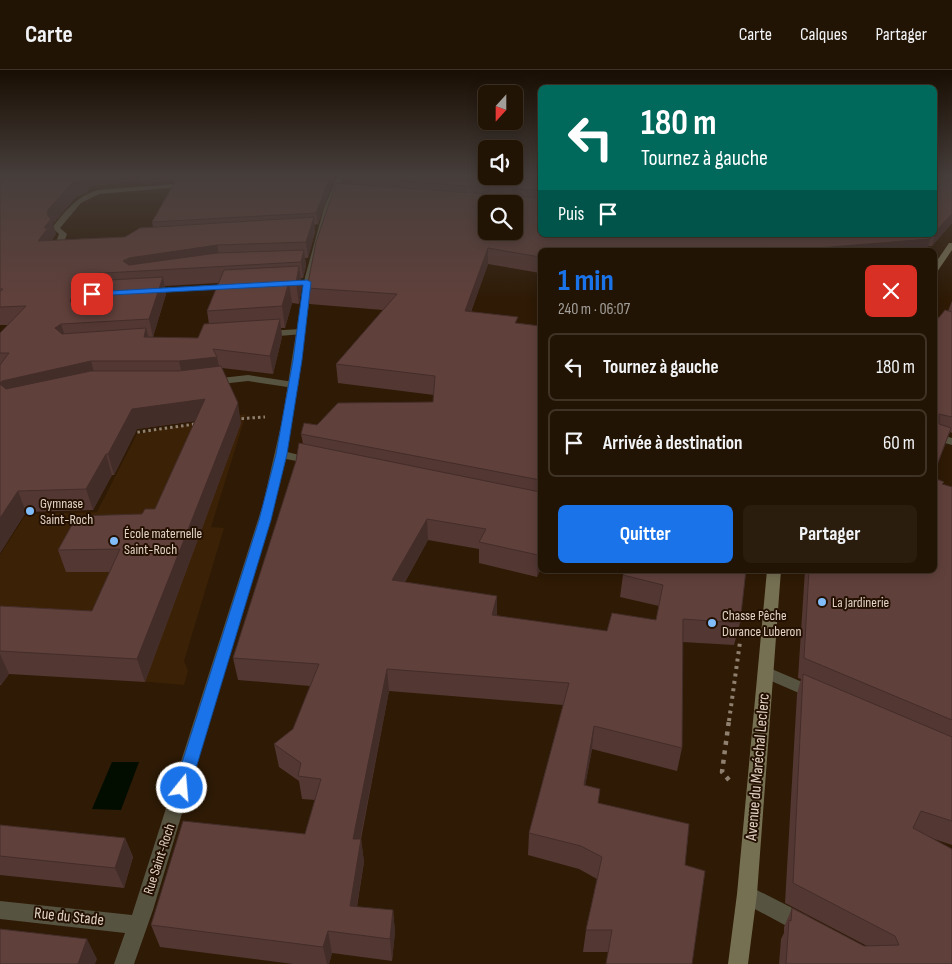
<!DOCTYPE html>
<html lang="fr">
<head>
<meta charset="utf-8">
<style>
	body { margin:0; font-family:"Sofia Sans Condensed",sans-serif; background:#2a1d0e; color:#f1f3f6; height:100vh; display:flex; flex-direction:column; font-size:19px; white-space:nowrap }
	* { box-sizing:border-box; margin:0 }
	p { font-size:16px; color:#a29e9a }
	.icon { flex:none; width:28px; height:28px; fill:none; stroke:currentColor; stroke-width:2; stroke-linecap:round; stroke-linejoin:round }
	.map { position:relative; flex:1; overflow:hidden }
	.side { position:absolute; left:538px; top:178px; width:399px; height:325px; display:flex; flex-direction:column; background:#221404; border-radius:8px; box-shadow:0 2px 12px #0003,0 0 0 1px #3f3326 }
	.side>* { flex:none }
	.guide { position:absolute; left:538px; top:15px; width:399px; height:152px; border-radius:8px; box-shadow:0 2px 12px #0003,0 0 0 1px #3f3326; background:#00695c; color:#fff; overflow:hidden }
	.needle { width:32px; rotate:201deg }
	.buttons { position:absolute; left:478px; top:15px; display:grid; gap:10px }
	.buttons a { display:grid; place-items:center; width:45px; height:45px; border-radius:8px; background:#221404; box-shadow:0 2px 12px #0003,0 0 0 1px #3f3326; font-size:25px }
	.pin { position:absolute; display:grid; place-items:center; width:42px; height:42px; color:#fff; margin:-21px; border-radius:10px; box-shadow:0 2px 8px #0006 }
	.me { position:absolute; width:55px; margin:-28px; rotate:17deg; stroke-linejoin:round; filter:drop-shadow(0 0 4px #0008) }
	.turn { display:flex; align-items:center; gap:18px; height:105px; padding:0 20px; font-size:22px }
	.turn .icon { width:65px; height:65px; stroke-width:2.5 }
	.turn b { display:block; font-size:35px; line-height:42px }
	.then { display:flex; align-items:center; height:48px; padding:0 20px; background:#0003; gap:10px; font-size:19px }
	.round { display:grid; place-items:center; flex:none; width:52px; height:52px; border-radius:8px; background:#2a1d0e }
	.headline { display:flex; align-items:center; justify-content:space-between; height:85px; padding:0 20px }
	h1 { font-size:30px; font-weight:700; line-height:38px; color:#1a73e8 }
	.button { display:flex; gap:10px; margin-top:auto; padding:10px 20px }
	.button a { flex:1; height:58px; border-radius:8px; background:#1a73e8; color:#fff; font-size:20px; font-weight:700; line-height:58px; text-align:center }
	.button a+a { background:#2a1d0e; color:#f1f3f6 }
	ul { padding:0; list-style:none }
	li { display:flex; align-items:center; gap:15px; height:68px; margin:0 10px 8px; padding:0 10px; border:2px solid #3f3326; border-radius:8px }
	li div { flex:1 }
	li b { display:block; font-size:19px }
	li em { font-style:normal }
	header { display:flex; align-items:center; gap:30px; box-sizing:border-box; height:70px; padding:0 25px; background:#221404; border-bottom:1px solid #3f3326 }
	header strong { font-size:24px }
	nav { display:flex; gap:28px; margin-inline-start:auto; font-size:18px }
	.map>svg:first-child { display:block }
	.built { fill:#3b2105 }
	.water { fill:#020d00 }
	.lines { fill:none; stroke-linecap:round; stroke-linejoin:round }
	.path-far2 { stroke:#90806f; stroke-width:3; stroke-dasharray:2.5 3; stroke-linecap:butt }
	.path-far1 { stroke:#90806f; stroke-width:4; stroke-dasharray:3 4.5; stroke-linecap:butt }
	.path { stroke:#90806f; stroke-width:4.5; stroke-dasharray:4 5.5; stroke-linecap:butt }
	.lane { fill:#575341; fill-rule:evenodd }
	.street { fill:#575341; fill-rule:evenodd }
	.secondary { fill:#767053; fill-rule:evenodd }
	.wall { fill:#533733; fill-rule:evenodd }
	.shaded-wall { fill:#432d29 }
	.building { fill:#60403b; stroke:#432d29; fill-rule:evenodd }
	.route { fill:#1a73e8; stroke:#114b97 }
	.poi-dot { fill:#80bdfa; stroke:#241000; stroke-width:2 }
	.labels { text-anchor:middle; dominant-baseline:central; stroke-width:4; stroke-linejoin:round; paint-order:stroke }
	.poi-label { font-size:14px; fill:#e1d3c6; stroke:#241000; text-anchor:start }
	.street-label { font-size:14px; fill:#e1d3c6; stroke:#241000 }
	.near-street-label { font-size:16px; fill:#e1d3c6; stroke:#241000 }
</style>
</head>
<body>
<header>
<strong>Carte</strong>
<nav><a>Carte</a><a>Calques</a><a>Partager</a></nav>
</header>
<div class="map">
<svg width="952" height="894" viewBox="0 0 952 894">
	<rect width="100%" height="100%" fill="#2e1a05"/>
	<path class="built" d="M246,344L211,457L224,458L184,591L188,601L184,615L0,599V485L26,444L97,442L137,364Z"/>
	<path class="water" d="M112,692H139L121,740L92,739Z"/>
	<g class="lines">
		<g class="path-far2">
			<path d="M236,349L265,347"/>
			<path d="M132,363L195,354"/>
		</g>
		<path class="path-far1" d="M729,651L740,572"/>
		<path class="path" d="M729,710L722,702L729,650"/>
		<g class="lane">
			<path d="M189,113L191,114V116L99,124L81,133L60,158L67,164L64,172H72V176L59,177L55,175L59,164L52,158C65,141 77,126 98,120Z"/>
			<path d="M233,214H236V218L150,223L146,221L150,219Z"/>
			<path d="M934,246L952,251V257L934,252Z"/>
			<path d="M301,259L306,262L304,264L266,267L261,264L266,261Z"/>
			<path d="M248,305L294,312L299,315L294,318L248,311L212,315L207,312L212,309Z"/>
		</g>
		<g class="street">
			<path d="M338,105H344L330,138L313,207L287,382L316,389L318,391L312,394L286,389L261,481L153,840L134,894H114L125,863L0,849V831L132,845L263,434L282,351L305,207L324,138Z"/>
			<path d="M934,363L952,368V375L934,370Z"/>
			<path d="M767,597L821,620L823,624L821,628L815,630L762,607L759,603L762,599Z"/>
			<path d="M747,815L808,846L811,853L808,860L801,863L794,860L740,831L737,824L740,817Z"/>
		</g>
		<g class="secondary">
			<path d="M949,173H952V180L937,202H934V195Z"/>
			<path d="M767,500H781L757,824L748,894H728L737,824Z"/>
		</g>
	</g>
	<g class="wall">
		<path d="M0,105L334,109L318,154L314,155L315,162L308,188H305L306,196L303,208H301L302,216L299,234L292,233L285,258H281L282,267L273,304L222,298L241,353L145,612L9,604L1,615H0V536L92,541L110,502H66L58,480L155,439L195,351L137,359L114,405H112L93,440L26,442L0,483V263L8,255H0ZM176,110L152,152L153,157L125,167L52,170L56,164L53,154L76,127L86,123L91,116L141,111V114ZM218,213L207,241L209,254L198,268L148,267H153L166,224L165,216Z"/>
		<path d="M540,105V165H934V105H952V153L932,176H928L927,180H540V203L488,194L471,242L518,253L540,256V500L537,507L479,493V479L428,470L405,512L497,546L607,561L656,550L659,536L620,527L623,505L746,500L740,553L734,575L682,572V678L677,701L592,679L585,716L598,733L689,754L608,882H583L586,860L597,809L579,799L528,785L529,763L563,635L389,621L361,769L364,792L357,837L393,840L395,862L392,891L332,883L329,894H293L160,877L151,855L305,764L315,730L302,729L299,711L279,697L274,674L293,659L310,616L238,610L233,588L303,374L301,364L317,355L433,332L434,325L338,313L336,294L383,240L309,234L307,218L343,114L342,106Z"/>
		<path d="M952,231V363L950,362L934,403L937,250L948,241Z"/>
		<path d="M943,415L952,417V775L931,768L952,894H779L781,869L784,863V857L792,838L864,876H867L785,833L797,624L801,609L798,608L805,500H934Z"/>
		<path d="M0,755L125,768L133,787L124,818L0,805Z"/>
	</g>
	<g class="shaded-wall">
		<path d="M86,105H316L182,110L141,114V111L91,116L86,123L76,127L53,154L56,164L52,169L53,173L38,171L44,158L47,141L72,113Z"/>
		<path d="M331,105H334V109L318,154L316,143Z"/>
		<path d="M947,105H952V116L940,108L942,106Z"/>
		<path d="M952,144V153L932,176L936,161Z"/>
		<path d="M314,147L315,162L308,188L306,172Z"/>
		<path d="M931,167L927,180H806V179Z"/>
		<path d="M217,175L220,191L126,201L123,191L129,188Z"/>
		<path d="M488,178V194L465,258V241Z"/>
		<path d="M304,180L306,196L303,208L301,192Z"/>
		<path d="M299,196L302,216L299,234L296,213Z"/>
		<path d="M87,204L91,220L75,248L70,231L82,206Z"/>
		<path d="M163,207L166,224L153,267L149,249Z"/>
		<path d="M289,212L292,233L285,258L282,236Z"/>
		<path d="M280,249L282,267L273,304L270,286Z"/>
		<path d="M61,254L67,272L55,258Z"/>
		<path d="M146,258L151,276L144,267Z"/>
		<path d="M217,287L221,306L183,310L179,291Z"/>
		<path d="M91,291L96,310L9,330L0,316V313L2,311Z"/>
		<path d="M205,329L209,349L137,359L114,405L108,384L132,339Z"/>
		<path d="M238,333L241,353L145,612L137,589Z"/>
		<path d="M106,384L112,405L93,440L86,419Z"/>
		<path d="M18,421L26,442L0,483V448Z"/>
		<path d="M427,449L428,470L394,532L392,510Z"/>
		<path d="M540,481V500L537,507L538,485Z"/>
		<path d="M497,526V548L492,545Z"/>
		<path d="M0,584L9,604L1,615L0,613Z"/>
		<path d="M387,599L389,621L356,791L353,769Z"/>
		<path d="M594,656L592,679L581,738L584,715Z"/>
		<path d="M125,768L133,787L124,818L115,798Z"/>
		<path d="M361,769L364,792L353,858L350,836Z"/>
		<path d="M393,840L395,862L392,891L390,869Z"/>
		<path d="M328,861L332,883L329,894H327L323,877Z"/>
		<path d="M87,869L97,889L95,894H78Z"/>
	</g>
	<g class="building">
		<path d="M0,105H86L83,109L72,113L47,141L48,146L51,149L44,158H48L38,171L125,167L140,158L314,147L306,172L217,175L129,188L123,191L129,195L217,183L304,180L301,192L87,204L82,206L70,231L75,236L81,234L92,211L163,207L149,249L61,254L55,258L62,264L146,258L144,267L198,268L204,254L280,249L270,286L213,279L217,287L179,291H91L2,311L0,313V295L9,283H0V263L26,236L0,237V222L3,219H0Z"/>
		<path d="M248,105H331L316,143L152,152L177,109Z"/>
		<path d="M344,105H486V106H514V105H540V120L513,119L514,126L540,128V165H923L931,167L929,169L806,179L809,180H540V187L488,178L465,241L518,247L515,253L540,256V410L301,364L304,353L317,355L338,333L433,332L435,306L336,294L397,224L307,218L316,172L336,113L486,124L491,120L489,118L342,106ZM486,134H514V161H486Z"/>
		<path d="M934,105H947L942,106L940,108L944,111L952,110V144L936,161H934Z"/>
		<path d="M299,196L296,213L289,212L282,236L207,241L224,200Z"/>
		<path d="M945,240L952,242V347L939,344V354L951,358L934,403V250H937Z"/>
		<path d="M221,296L238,333L137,589L0,581V536L92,541L120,479L58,480L77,446L142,444L145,439H155L205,329L132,339L108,384H106L86,419L18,421L0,448V314L6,319L91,301H179Z"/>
		<path d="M299,373L540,422V481L538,485L479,472L486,459L427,449L392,510L497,526L492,545L607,561L612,543L656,550L663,515L623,505L625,500H746L740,553L683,549L682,678L594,656L584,715L600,719L598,733L689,754L685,795L705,801L692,894H606L612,860H586L602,787L581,776L529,763L569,613L387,599L353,769H361L350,836L393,840L390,869L328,861L323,877L151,855L183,751L305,764L321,709L298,706L301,693L274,674L293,659L319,594L233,588L296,391Z"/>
		<path d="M934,408L944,412L942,414L952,417V650L804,588L809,500H934Z"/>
		<path d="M803,604L952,667V751L921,741L913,758L952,779V894H786L789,850L791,851L792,838L864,876L899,875L895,866L793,813Z"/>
		<path d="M0,755L125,768L115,798L0,786Z"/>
		<path d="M0,859L87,869L78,894H0Z"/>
	</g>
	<linearGradient id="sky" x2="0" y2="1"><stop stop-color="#190e03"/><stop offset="0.46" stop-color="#463e3b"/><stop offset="1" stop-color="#463e3b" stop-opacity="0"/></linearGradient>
	<rect width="952" height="230" fill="url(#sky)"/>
	<path class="route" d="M307,210L311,212L302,290L287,384L271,450L190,718L187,723L182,725L176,723L174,718L259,450L276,384L293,290L303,215L92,226L88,224L92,222Z"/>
	<g class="poi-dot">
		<circle cx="30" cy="441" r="5"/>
		<circle cx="114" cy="471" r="5"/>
		<circle cx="822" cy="532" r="5"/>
		<circle cx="712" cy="553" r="5"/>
	</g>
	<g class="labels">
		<g class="poi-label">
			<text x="40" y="433">Gymnase<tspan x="40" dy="16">Saint-Roch</tspan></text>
			<text x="124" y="463">École maternelle<tspan x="124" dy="16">Saint-Roch</tspan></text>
			<text x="832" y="532">La Jardinerie</text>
			<text x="722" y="545">Chasse Pêche<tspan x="722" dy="16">Durance Luberon</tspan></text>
		</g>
		<g class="street-label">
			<text transform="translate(159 789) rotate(-72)">Rue Saint-Roch</text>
		</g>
		<g class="near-street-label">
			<text transform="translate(758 697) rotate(-85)">Avenue du Maréchal Leclerc</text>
			<text transform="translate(69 847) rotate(6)">Rue du Stade</text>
		</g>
	</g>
</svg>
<div class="buttons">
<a><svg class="needle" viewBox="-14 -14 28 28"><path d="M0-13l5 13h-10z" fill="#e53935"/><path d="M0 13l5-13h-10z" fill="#a29e9a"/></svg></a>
<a><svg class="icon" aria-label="sound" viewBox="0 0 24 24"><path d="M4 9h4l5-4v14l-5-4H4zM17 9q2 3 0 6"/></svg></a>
<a><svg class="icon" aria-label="search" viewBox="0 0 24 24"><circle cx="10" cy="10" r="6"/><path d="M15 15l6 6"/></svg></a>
</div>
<div class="pin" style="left:92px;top:224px;background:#d93025"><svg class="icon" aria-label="arrive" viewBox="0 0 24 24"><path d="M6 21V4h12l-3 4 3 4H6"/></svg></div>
<svg class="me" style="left:182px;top:718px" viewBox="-20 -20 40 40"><circle r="17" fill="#1a73e8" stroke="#fff" stroke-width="3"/><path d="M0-11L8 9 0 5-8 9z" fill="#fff"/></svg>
<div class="guide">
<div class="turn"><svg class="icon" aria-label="left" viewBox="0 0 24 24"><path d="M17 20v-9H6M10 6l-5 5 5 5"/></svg><div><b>180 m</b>Tournez à gauche</div></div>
<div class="then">Puis<svg class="icon" aria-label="arrive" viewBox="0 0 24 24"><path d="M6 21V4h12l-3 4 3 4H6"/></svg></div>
</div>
<section class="side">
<div class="headline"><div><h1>1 min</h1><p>240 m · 06:07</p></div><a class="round" style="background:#d93025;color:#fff"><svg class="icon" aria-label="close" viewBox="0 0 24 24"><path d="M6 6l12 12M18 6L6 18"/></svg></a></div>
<ul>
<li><svg class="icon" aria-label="left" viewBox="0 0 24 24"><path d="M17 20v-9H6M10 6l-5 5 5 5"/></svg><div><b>Tournez à gauche</b></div><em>180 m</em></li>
<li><svg class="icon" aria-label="arrive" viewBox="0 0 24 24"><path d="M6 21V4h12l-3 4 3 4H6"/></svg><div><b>Arrivée à destination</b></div><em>60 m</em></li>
</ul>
<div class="button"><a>Quitter</a><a>Partager</a></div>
</section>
</div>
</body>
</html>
